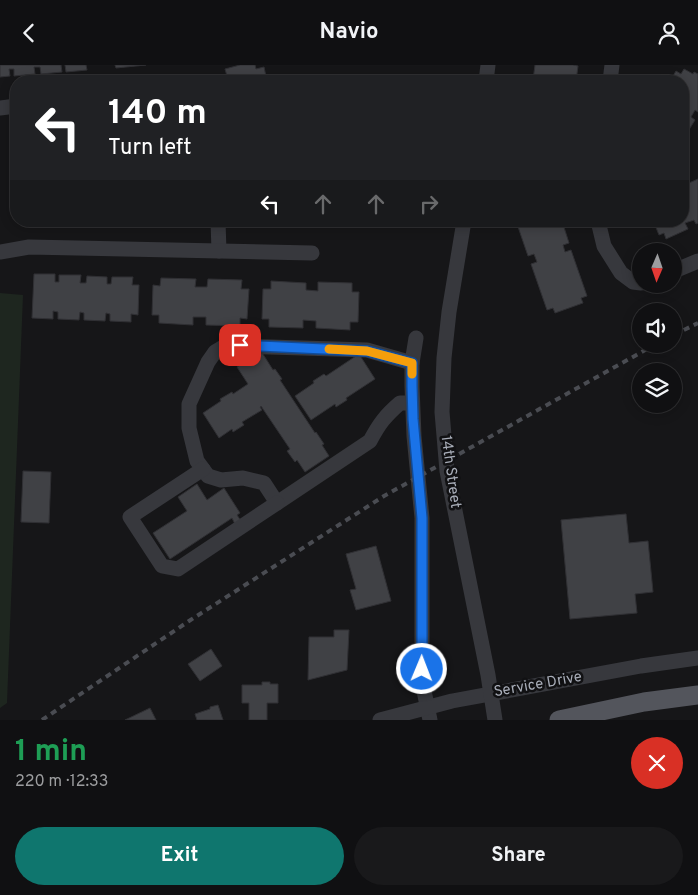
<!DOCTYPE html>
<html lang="en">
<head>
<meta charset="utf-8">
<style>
	body { margin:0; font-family:Overpass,sans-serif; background:#19191b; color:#f1f3f6; height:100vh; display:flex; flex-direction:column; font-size:19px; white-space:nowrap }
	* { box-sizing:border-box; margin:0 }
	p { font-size:16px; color:#9c9d9f }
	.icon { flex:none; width:28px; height:28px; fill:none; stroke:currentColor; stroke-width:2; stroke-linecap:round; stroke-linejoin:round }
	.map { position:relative; height:655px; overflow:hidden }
	.drawer { display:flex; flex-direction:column; background:#101012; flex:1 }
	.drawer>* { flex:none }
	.banner { position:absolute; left:10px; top:10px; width:679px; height:152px; border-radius:20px; box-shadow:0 2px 12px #0003,0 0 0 1px #303032; background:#202124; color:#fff; overflow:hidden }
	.needle { width:32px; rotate:182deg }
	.controls { position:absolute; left:632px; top:178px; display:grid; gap:10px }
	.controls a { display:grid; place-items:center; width:50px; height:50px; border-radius:50%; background:#101012; box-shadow:0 2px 12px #0003,0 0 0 1px #303032; font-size:25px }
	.pin { position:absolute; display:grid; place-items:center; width:42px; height:42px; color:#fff; margin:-21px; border-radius:10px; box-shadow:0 2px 8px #0006 }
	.me { position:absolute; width:55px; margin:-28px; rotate:1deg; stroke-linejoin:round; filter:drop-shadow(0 0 4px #0008) }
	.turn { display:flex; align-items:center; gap:18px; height:105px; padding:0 15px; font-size:22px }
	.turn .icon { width:65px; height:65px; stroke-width:2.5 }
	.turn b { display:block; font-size:35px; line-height:42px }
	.lanes { display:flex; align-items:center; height:48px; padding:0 15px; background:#0003; justify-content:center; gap:25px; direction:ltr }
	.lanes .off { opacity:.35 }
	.round { display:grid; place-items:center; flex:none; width:52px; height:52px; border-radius:26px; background:#19191b }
	.overview { display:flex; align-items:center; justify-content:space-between; height:85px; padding:0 15px }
	h1 { font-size:30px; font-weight:700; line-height:38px; color:#1e9e55 }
	.button { display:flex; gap:10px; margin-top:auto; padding:10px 15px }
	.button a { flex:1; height:58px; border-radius:30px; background:#0f766e; color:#fff; font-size:20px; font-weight:700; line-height:58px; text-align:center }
	.button a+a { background:#19191b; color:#f1f3f6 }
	header { display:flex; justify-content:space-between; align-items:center; height:65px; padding:0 15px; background:#101012; font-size:22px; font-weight:700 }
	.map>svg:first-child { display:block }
	.green { fill:#1e261f }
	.building { fill:#404145; stroke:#303034 }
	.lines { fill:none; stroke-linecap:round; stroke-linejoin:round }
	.minor { stroke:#37383d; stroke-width:15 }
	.major { stroke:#53555c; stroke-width:19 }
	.rail { stroke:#4a4c52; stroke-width:4; stroke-dasharray:6 5; stroke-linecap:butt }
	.minor-bridge { stroke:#37383d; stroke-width:15 }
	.route-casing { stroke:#114b97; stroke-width:12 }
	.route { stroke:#1a73e8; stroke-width:9 }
	.slow { stroke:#f59e0b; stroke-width:9 }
	.labels { text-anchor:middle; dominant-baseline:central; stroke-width:5; stroke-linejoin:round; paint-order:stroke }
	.street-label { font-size:15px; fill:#a8adb8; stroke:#111113 }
</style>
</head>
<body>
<header><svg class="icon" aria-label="back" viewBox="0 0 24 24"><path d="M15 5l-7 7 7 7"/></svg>Navio<svg class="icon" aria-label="person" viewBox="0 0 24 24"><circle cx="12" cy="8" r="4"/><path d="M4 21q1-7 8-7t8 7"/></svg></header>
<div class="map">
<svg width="698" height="655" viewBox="0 0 698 655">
	<rect width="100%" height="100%" fill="#161618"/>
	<path class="green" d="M0,228L23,230L7,638L0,643Z"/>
	<g class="building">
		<path d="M0,0H61L62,7L41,9L40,2H34L35,9L14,11V4H9L10,11L0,12Z"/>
		<path d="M65,0H86L87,5L66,7Z"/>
		<path d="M115,0H146L116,3Z"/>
		<path d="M240,0H255L256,4L264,2L267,16H220L219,13L227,11L225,4Z"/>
		<path d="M535,0H573L578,1L576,16L533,15Z"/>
		<path d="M684,4L693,9L694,7L698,9V47L695,45L691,52L695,55L682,76V16H670L676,6L681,9Z"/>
		<path d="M14,85L16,86V116L10,115Z"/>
		<path d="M698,114V158L696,159L694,155L685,158L688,164L666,174L664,168L659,170L655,160L653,161L651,156H682V121Z"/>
		<path d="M290,156H324V158L290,157Z"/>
		<path d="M337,156H371V159L337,158Z"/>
		<path d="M516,156H562L569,178L563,180L565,187L571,185L587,231L581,233L583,238L555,248L553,243L547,245L531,199L537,197L534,189L528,191Z"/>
		<path d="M34,209H55V217H59V210H81L80,218H86L87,211L107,212V219H111L112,212H133L132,220H139L138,250L131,249V257L110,256V249L106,248L105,256L84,255V248L80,247L79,255L58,254V247L53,246V254L32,253Z"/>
		<path d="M161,213L196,214L195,222H207L208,214L242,215L241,224H249L247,254L240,253V261L206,260V252H193V260L159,258V250H152L153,220L160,221Z"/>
		<path d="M271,216L306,218V225L318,226V217L352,218V227H359L358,257H350V265L316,263V256L303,255V263L269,262V254H262L263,224H271Z"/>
		<path d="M261,286L273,305L275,304L282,314L280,315L315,368L316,367L324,379L322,380L329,391L305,407L297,395L295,397L287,386L290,384L261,341L260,342L262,345L242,357L244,360L233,367L232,364L219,373L203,348L221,336L220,334L232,327L233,329L248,319L237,302Z"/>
		<path d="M359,289L375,314L346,333L347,335L336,342L335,339L311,355L295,331L314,318L313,316L324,309L326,311Z"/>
		<path d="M23,406L51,407L49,458L21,457Z"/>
		<path d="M197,419L207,435L224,423L240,448L237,450L241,456L235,459L232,453L170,494L153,468L187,446L178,432Z"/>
		<path d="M626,449L629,478L648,476L653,527L635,529L637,548L570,554L561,455Z"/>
		<path d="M376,481L391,536L356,545L350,525L356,524L346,489Z"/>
		<path d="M334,565H349L347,605L308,615L309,572H334Z"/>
		<path d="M211,584L222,601L200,616L188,599Z"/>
		<path d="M262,617H270V619H278V638H267V655H249V638H242V620H262Z"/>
		<path d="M218,640L223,655H197L195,649L210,644V642Z"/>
		<path d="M150,643L156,655H125Z"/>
	</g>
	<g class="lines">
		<g class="minor">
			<path d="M486,16L488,0"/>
			<path d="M610,16L612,0"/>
			<path d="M0,43L16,41"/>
			<path d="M218,156L219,186"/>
			<path d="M598,156L604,181L621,208L633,217L641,218"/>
			<path d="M0,187L29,182L312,188"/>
			<path d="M674,206L698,196"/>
			<path d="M416,273L412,298V321L414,371L422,453V616L430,655"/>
			<path d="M412,298L367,285L240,281H225L215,287L208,297L189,339V363L197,396L208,411L221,415L243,413L264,418L277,438L370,376C379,359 385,351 400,338H412"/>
			<path d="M203,404L130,452L162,501L178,504L277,438"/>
			<path d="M380,655L452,636L641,601L698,593"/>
		</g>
		<path class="major" d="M559,655L644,637L698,630"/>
		<g class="rail">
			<path d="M674,270L698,258"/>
			<path d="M42,655L189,556L384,431L656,279"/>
		</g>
		<path class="minor-bridge" d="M464,156L449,247L444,293L442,347L447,406L488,610L495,655"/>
	</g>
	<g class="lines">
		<g class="route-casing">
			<path id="route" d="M240,280L367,286L412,298V321L413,354L422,453V604"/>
		</g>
		<use href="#route" class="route"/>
		<path class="slow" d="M329,284L367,286L412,298V309"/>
	</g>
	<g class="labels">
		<g class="street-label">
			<text transform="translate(450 407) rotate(82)">14th Street</text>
			<text transform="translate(538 620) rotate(-10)">Service Drive</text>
		</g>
	</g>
</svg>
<div class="controls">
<a><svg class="needle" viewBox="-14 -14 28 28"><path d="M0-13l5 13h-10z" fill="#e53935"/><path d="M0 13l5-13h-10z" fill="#9c9d9f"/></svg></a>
<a><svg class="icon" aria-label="sound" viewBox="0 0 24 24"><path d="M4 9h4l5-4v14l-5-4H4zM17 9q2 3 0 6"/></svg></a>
<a><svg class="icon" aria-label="layers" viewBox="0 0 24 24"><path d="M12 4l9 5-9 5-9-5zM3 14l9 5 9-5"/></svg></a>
</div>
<div class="pin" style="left:240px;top:280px;background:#d93025"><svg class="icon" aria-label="arrive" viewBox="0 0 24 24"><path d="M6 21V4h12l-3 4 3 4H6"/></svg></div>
<svg class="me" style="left:422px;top:604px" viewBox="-20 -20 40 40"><circle r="17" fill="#1a73e8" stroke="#fff" stroke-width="3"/><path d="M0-11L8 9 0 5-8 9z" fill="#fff"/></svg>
<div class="banner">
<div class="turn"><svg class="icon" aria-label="left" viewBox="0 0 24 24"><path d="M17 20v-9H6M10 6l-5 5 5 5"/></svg><div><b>140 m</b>Turn left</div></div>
<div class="lanes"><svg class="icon" aria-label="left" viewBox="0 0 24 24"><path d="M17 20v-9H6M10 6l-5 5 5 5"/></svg><svg class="icon off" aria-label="ahead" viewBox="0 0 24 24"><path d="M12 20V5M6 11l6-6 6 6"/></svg><svg class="icon off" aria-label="ahead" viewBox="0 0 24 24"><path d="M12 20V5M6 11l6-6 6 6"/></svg><svg class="icon off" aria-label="right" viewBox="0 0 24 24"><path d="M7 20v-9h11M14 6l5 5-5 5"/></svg></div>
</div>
</div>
<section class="drawer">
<div class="overview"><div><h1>1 min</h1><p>220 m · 12:33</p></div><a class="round" style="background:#d93025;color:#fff"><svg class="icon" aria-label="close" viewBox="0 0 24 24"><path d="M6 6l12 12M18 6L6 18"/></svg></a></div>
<div class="button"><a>Exit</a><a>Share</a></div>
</section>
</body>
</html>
